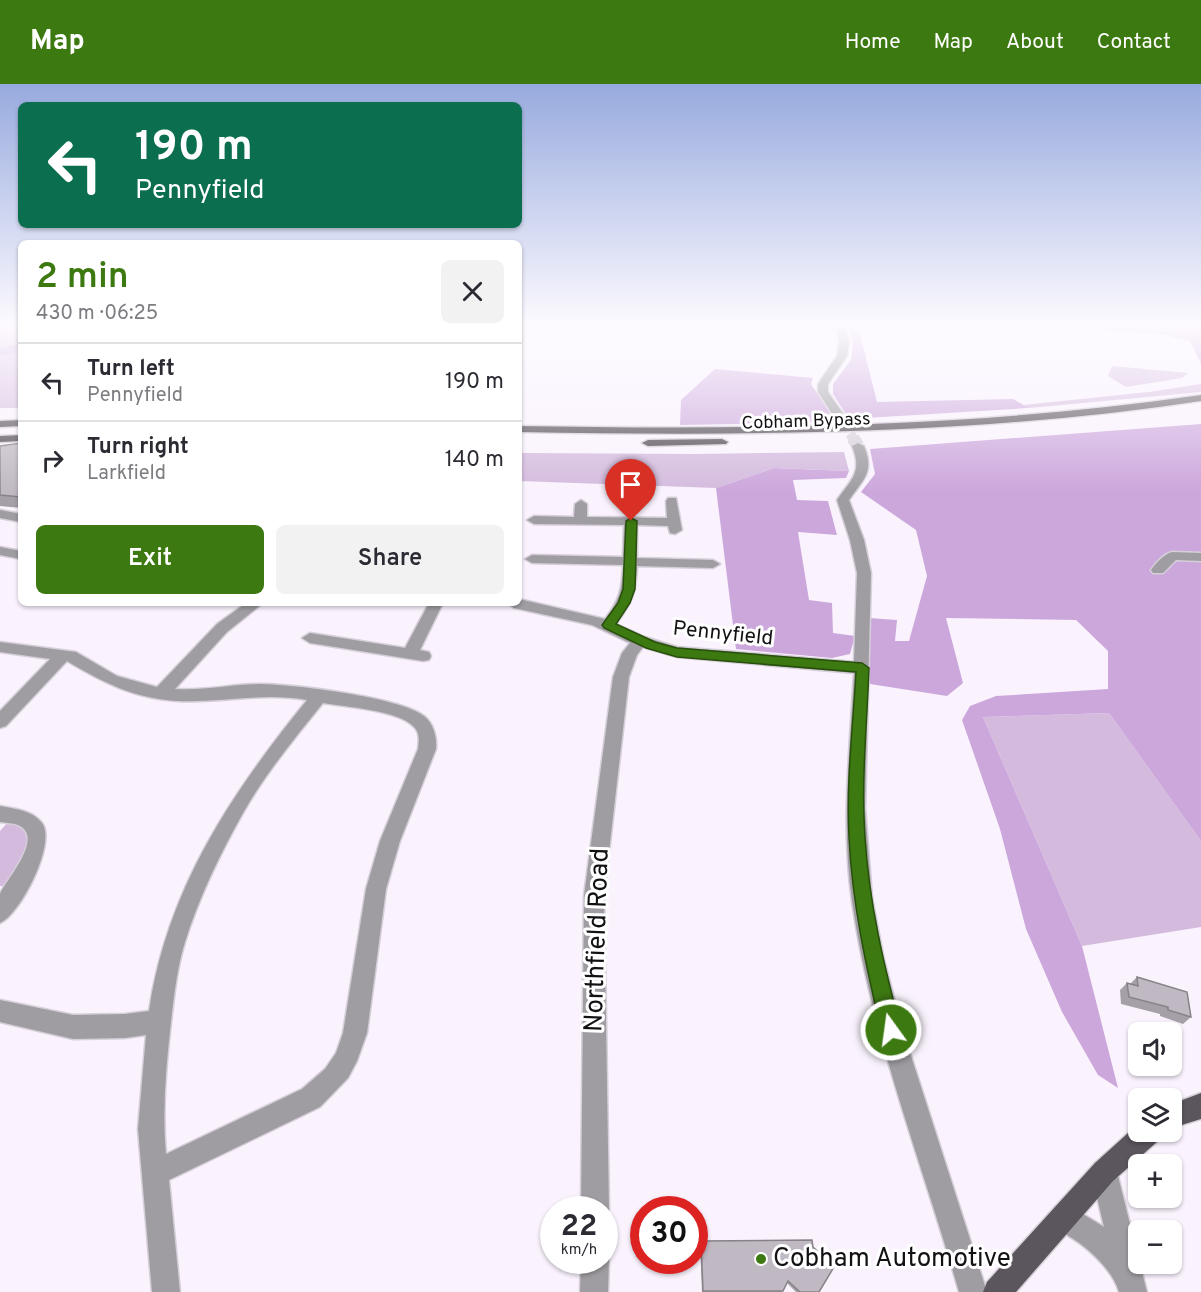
<!DOCTYPE html>
<html lang="en">
<head>
<meta charset="utf-8">
<style>
	body { margin:0; font-family:Overpass,sans-serif; background:#f2f2f3; color:#2b2b33; height:100vh; display:flex; flex-direction:column; font-size:22px; white-space:nowrap }
	* { box-sizing:border-box; margin:0 }
	p { font-size:20px; color:#7c7c81 }
	.icon { flex:none; width:33px; height:33px; fill:none; stroke:currentColor; stroke-width:2; stroke-linecap:round; stroke-linejoin:round }
	.map { position:relative; flex:1; overflow:hidden }
	.sheet { position:absolute; left:18px; top:156px; width:504px; height:366px; display:flex; flex-direction:column; background:#fff; border-radius:9px; box-shadow:0 2px 4px #0004 }
	.sheet>* { flex:none }
	.banner { position:absolute; left:18px; top:18px; width:504px; height:126px; border-radius:9px; box-shadow:0 2px 4px #0004; background:#0b6e4f; color:#fff; overflow:hidden }
	.controls { position:absolute; left:1128px; top:938px; display:grid; gap:12px }
	.controls a { display:grid; place-items:center; width:54px; height:54px; border-radius:9px; background:#fff; box-shadow:0 2px 4px #0004; font-size:30px }
	.speed { position:absolute; left:540px; top:1112px; display:flex; gap:12px; font-size:30px; font-weight:700; text-align:center }
	.speed>* { display:grid; place-content:center; width:78px; height:78px; border-radius:50%; background:#fff; box-shadow:0 2px 4px #0004; line-height:1 }
	.speed small { font-size:15px; font-weight:400 }
	.speed .limit { border:9px solid #d22; background:#fff; color:#111 }
	.pin { position:absolute; display:grid; place-items:center; width:51px; height:51px; color:#fff; margin:-62px -26px; border-radius:50% 50% 50% 0; rotate:-45deg; box-shadow:0 0 6px #0007 }
	.pin .icon { rotate:45deg }
	.me { position:absolute; width:66px; margin:-33px; rotate:346deg; stroke-linejoin:round; filter:drop-shadow(0 0 4px #0008) }
	.turn { display:flex; align-items:center; gap:21px; height:126px; padding:0 18px; font-size:27px }
	.turn .icon { width:78px; height:78px; stroke-width:2.5 }
	.turn b { display:block; font-size:42px; line-height:51px }
	.round { display:grid; place-items:center; flex:none; width:63px; height:63px; border-radius:9px; background:#f2f2f3 }
	.headline { display:flex; align-items:center; justify-content:space-between; height:102px; padding:0 18px }
	h1 { font-size:36px; font-weight:600; line-height:45px; color:#3d7911 }
	.primary-button { display:flex; gap:12px; margin-top:auto; padding:12px 18px }
	.primary-button a { flex:1; height:69px; border-radius:9px; background:#3d7911; color:#fff; font-size:24px; font-weight:600; line-height:69px; text-align:center }
	.primary-button a+a { background:#f2f2f3; color:#2b2b33 }
	ul { padding:0; list-style:none }
	li { display:flex; align-items:center; gap:18px; height:78px; padding:0 18px; border-top:2px solid #e1e1e2 }
	li div { flex:1 }
	li b { display:block; font-size:22px }
	li em { font-style:normal }
	header { display:flex; align-items:center; gap:36px; box-sizing:border-box; height:84px; padding:0 30px; background:#3d7911; color:#fff }
	header strong { font-size:28px }
	nav { display:flex; gap:33px; margin-inline-start:auto; font-size:21px }
	.map>svg:first-child { display:block }
	.green { fill:#d4bbde }
	.forest { fill:#cca7dc }
	.lines { fill:none; stroke-linecap:round; stroke-linejoin:round }
	.river { fill:#bf9acf; fill-rule:evenodd }
	.minor-tunnel-far1 { stroke:#d7d1db; stroke-width:10; stroke-dasharray:10 5; stroke-linecap:butt }
	.minor-tunnel { stroke:#d7d1db; stroke-width:13; stroke-dasharray:13 7; stroke-linecap:butt }
	.minor-casing { stroke:#d5cfd9; stroke-width:3 }
	.primary-casing { stroke:#d5cfd9; stroke-width:3 }
	.trunk-casing { stroke:#d5cfd9; stroke-width:3 }
	.minor { fill:#a09da2; fill-rule:evenodd }
	.primary { fill:#5b565d; fill-rule:evenodd }
	.trunk { fill:#4f4a51; fill-rule:evenodd }
	.wall { fill:#a59fa8 }
	.building { fill:#c0b9c3; stroke:#868288; stroke-width:1.5 }
	.route { fill:#3d7911; stroke:#284f0b; stroke-width:1.5 }
	.poi-dot { fill:#3d7911; stroke:#fff; stroke-width:2 }
	.labels { text-anchor:middle; dominant-baseline:central; stroke-width:6; stroke-linejoin:round; paint-order:stroke }
	.far-street-label { font-size:18px; fill:#131114; stroke:#fff }
	.street-label { font-size:21px; fill:#131114; stroke:#fff }
	.near-street-label { font-size:26px; fill:#131114; stroke:#fff }
	.near-poi-label { font-size:26px; fill:#131114; stroke:#fff; text-anchor:start }
</style>
</head>
<body>
<header>
<strong>Map</strong>
<nav><a>Home</a><a>Map</a><a>About</a><a>Contact</a></nav>
</header>
<div class="map">
<svg width="1201" height="1208" viewBox="0 0 1201 1208">
	<rect width="100%" height="100%" fill="#faf3fe"/>
	<g class="green">
		<path d="M21,239V259L0,265V240Z"/>
		<path d="M21,266V324H0V271Z"/>
		<path d="M1112,282L1188,289L1182,294L1126,303L1108,292Z"/>
		<path d="M1201,300V308L1029,324L1023,321L1149,308Z"/>
		<path d="M844,368L849,387L774,384L716,404L519,397V369L695,370Z"/>
		<path d="M1109,629L1201,757V843L1082,862L983,633Z"/>
		<path d="M8,738L17,740L28,747L31,757L8,803L0,802V747Z"/>
	</g>
	<g class="forest">
		<path d="M1066,239H1201V280L1190,257L1161,250L1069,244Z"/>
		<path d="M849,246H859L877,318L1013,315L1029,324L849,335L833,310V300L851,276L853,261Z"/>
		<path d="M715,285L813,294L811,300L836,338L680,341L681,316Z"/>
		<path d="M1201,340V757L1109,629L983,633L1082,862L1118,1004L1098,991L1062,928L1026,845L1000,745L962,636L970,622L996,612L1108,605V567L1076,536L946,534L963,599L947,612L870,600L869,534L897,536L895,557H909L927,492L916,446L861,408L875,390L870,365Z"/>
		<path d="M774,384L849,387L846,394L793,396L797,416L828,417L837,451L798,448L809,516L832,519L833,549L855,552L850,570L832,574L736,565L716,404Z"/>
	</g>
	<g class="lines">
		<path class="river" d="M21,259V267L0,272V264Z"/>
		<path class="minor-tunnel-far1" d="M842,337L854,356"/>
		<path class="minor-tunnel" d="M853,354L858,362"/>
		<g class="minor-casing">
			<g id="minor">
				<path d="M836,239H845L849,258L847,272L828,300V308L848,337L842,340L838,339L818,308V300L837,272L839,258Z"/>
				<path d="M858,359L864,362C875,389 863,395 849,416L864,456L871,489L865,724L872,814L884,876L903,947L987,1208H959C922,1078 871,951 852,817C841,742 850,664 854,589L677,573L643,563L637,571L629,593L604,812L609,1125L604,1135V1125H581L584,812L613,593L622,569L630,559L592,541L514,524L507,519H519V515L605,535C620,515 622,506 623,481L532,479L525,475L532,471L623,473L624,441L534,440L527,436L534,432L574,433L575,420L581,416L587,420V433L667,434L666,417L668,414H676L682,446L675,450L670,449L668,442L637,441V474L713,476L720,480L713,484L637,482C636,509 632,518 616,540L645,553L677,563L854,578L857,489L850,456L837,416C851,395 863,389 852,362Z"/>
				<path d="M0,426L21,430V438L0,434Z"/>
				<path d="M0,463L21,467V475L0,471Z"/>
				<path d="M1172,468L1201,469V477L1176,476L1163,489H1153L1151,486C1156,479 1164,470 1172,468Z"/>
				<path d="M246,519H263L227,548L175,605C204,607 233,600 262,600C296,601 399,613 424,632C434,640 437,654 436,665L400,757L386,805L367,949L357,977L348,994L320,1023L169,1096L180,1208H152L138,1045L146,951L125,954L73,955L0,938V916L73,931L125,930L149,927C167,805 231,710 307,616C263,608 221,619 178,617C135,615 102,598 67,577L6,642L0,644V627L50,575L0,568V558L76,568L117,592L157,603L217,540ZM323,619C345,623 399,626 414,643C420,649 419,657 418,665L380,757L366,805L343,949L336,969L325,985L302,1005L166,1070C162,1026 166,982 171,938C174,912 177,884 185,858C199,813 220,770 243,729C265,690 295,654 323,619Z"/>
				<path d="M429,519H443L420,566L429,568L431,572L429,576L423,577L310,559L302,554L310,549L405,564Z"/>
				<path d="M0,722C15,725 32,726 42,739C57,759 20,831 0,839C0,830 0,818 0,810C5,797 46,753 18,741C13,739 6,739 0,738Z"/>
				<path d="M1104,1075L1113,1079L1117,1088L1147,1208H1119C1114,1190 1096,1172 1082,1161C1070,1152 1057,1147 1051,1133L1055,1123L1065,1119L1104,1143L1091,1088L1095,1079Z"/>
				<path d="M604,1166L609,1176L608,1208H580L581,1176H604Z"/>
			</g>
		</g>
		<g class="primary-casing">
			<g id="primary">
				<path d="M1201,1009V1035L1172,1044V1020Z"/>
				<path d="M1138,1040V1047H1163L1159,1056L1113,1097L1016,1208H983L987,1198L1095,1079Z"/>
			</g>
		</g>
		<g class="trunk-casing">
			<g id="trunk">
				<path d="M1201,311V317C976,351 746,352 519,348V342C746,346 976,344 1201,311Z"/>
				<path d="M21,336V342L0,343V337Z"/>
				<path d="M21,351V357L0,358V352Z"/>
				<path d="M722,355L728,358L726,360L648,362L642,359L648,356Z"/>
			</g>
		</g>
		<use href="#minor" class="minor"/>
		<use href="#primary" class="primary"/>
		<use href="#trunk" class="trunk"/>
	</g>
	<g class="wall">
		<path d="M21,359V424L0,422V362Z"/>
		<path d="M1137,893L1191,933L1183,940L1160,932V930L1121,920L1120,906L1127,899L1130,900Z"/>
		<path d="M701,1157L819,1208H796L787,1199L782,1208H702L700,1159Z"/>
	</g>
	<g class="building">
		<path d="M21,359V413L0,411V362Z"/>
		<path d="M1137,893L1187,908L1191,933L1168,926V923L1129,913L1127,899L1138,902Z"/>
		<path d="M812,1156L813,1163L834,1183L819,1208H800L788,1197L783,1207H703L701,1157Z"/>
	</g>
	<linearGradient id="sky" x2="0" y2="1"><stop stop-color="#97aade"/><stop offset="0.59" stop-color="#fdfaff"/><stop offset="1" stop-color="#fdfaff" stop-opacity="0"/></linearGradient>
	<rect width="1201" height="408" fill="url(#sky)"/>
	<path class="route" d="M631,434L637,437L635,505L630,519L616,540L655,558L677,564L862,579L869,584C867,640 861,697 865,753C869,819 884,882 901,946L898,953L891,956L884,953L881,946C866,882 852,819 849,753C846,698 853,642 856,588L677,573L646,564L604,544L602,541L618,519L623,505L626,437Z"/>
	<circle class="poi-dot" cx="761" cy="1175" r="6"/>
	<g class="labels">
		<g class="far-street-label">
			<text transform="translate(806 338) rotate(-2)">Cobham Bypass</text>
		</g>
		<g class="street-label">
			<text transform="translate(723 550) rotate(6)">Pennyfield</text>
		</g>
		<g class="near-street-label">
			<text transform="translate(598 856) rotate(-88)">Northfield Road</text>
		</g>
		<g class="near-poi-label">
			<text x="773" y="1175">Cobham Automotive</text>
		</g>
	</g>
</svg>
<div class="controls">
<a><svg class="icon" aria-label="sound" viewBox="0 0 24 24"><path d="M4 9h4l5-4v14l-5-4H4zM17 9q2 3 0 6"/></svg></a>
<a><svg class="icon" aria-label="layers" viewBox="0 0 24 24"><path d="M12 4l9 5-9 5-9-5zM3 14l9 5 9-5"/></svg></a>
<a>+</a>
<a>−</a>
</div>
<div class="speed"><div>22<small>km/h</small></div><div class="limit">30</div></div>
<div class="pin" style="left:631px;top:437px;background:#d93025"><svg class="icon" aria-label="arrive" viewBox="0 0 24 24"><path d="M6 21V4h12l-3 4 3 4H6"/></svg></div>
<svg class="me" style="left:891px;top:946px" viewBox="-20 -20 40 40"><circle r="17" fill="#3d7911" stroke="#fff" stroke-width="3"/><path d="M0-11L8 9 0 5-8 9z" fill="#fff"/></svg>
<div class="banner">
<div class="turn"><svg class="icon" aria-label="left" viewBox="0 0 24 24"><path d="M17 20v-9H6M10 6l-5 5 5 5"/></svg><div><b>190 m</b>Pennyfield</div></div>
</div>
<section class="sheet">
<div class="headline"><div><h1>2 min</h1><p>430 m · 06:25</p></div><a class="round"><svg class="icon" aria-label="close" viewBox="0 0 24 24"><path d="M6 6l12 12M18 6L6 18"/></svg></a></div>
<ul>
<li><svg class="icon" aria-label="left" viewBox="0 0 24 24"><path d="M17 20v-9H6M10 6l-5 5 5 5"/></svg><div><b>Turn left</b><p>Pennyfield</p></div><em>190 m</em></li>
<li><svg class="icon" aria-label="right" viewBox="0 0 24 24"><path d="M7 20v-9h11M14 6l5 5-5 5"/></svg><div><b>Turn right</b><p>Larkfield</p></div><em>140 m</em></li>
</ul>
<div class="primary-button"><a>Exit</a><a>Share</a></div>
</section>
</div>
</body>
</html>
